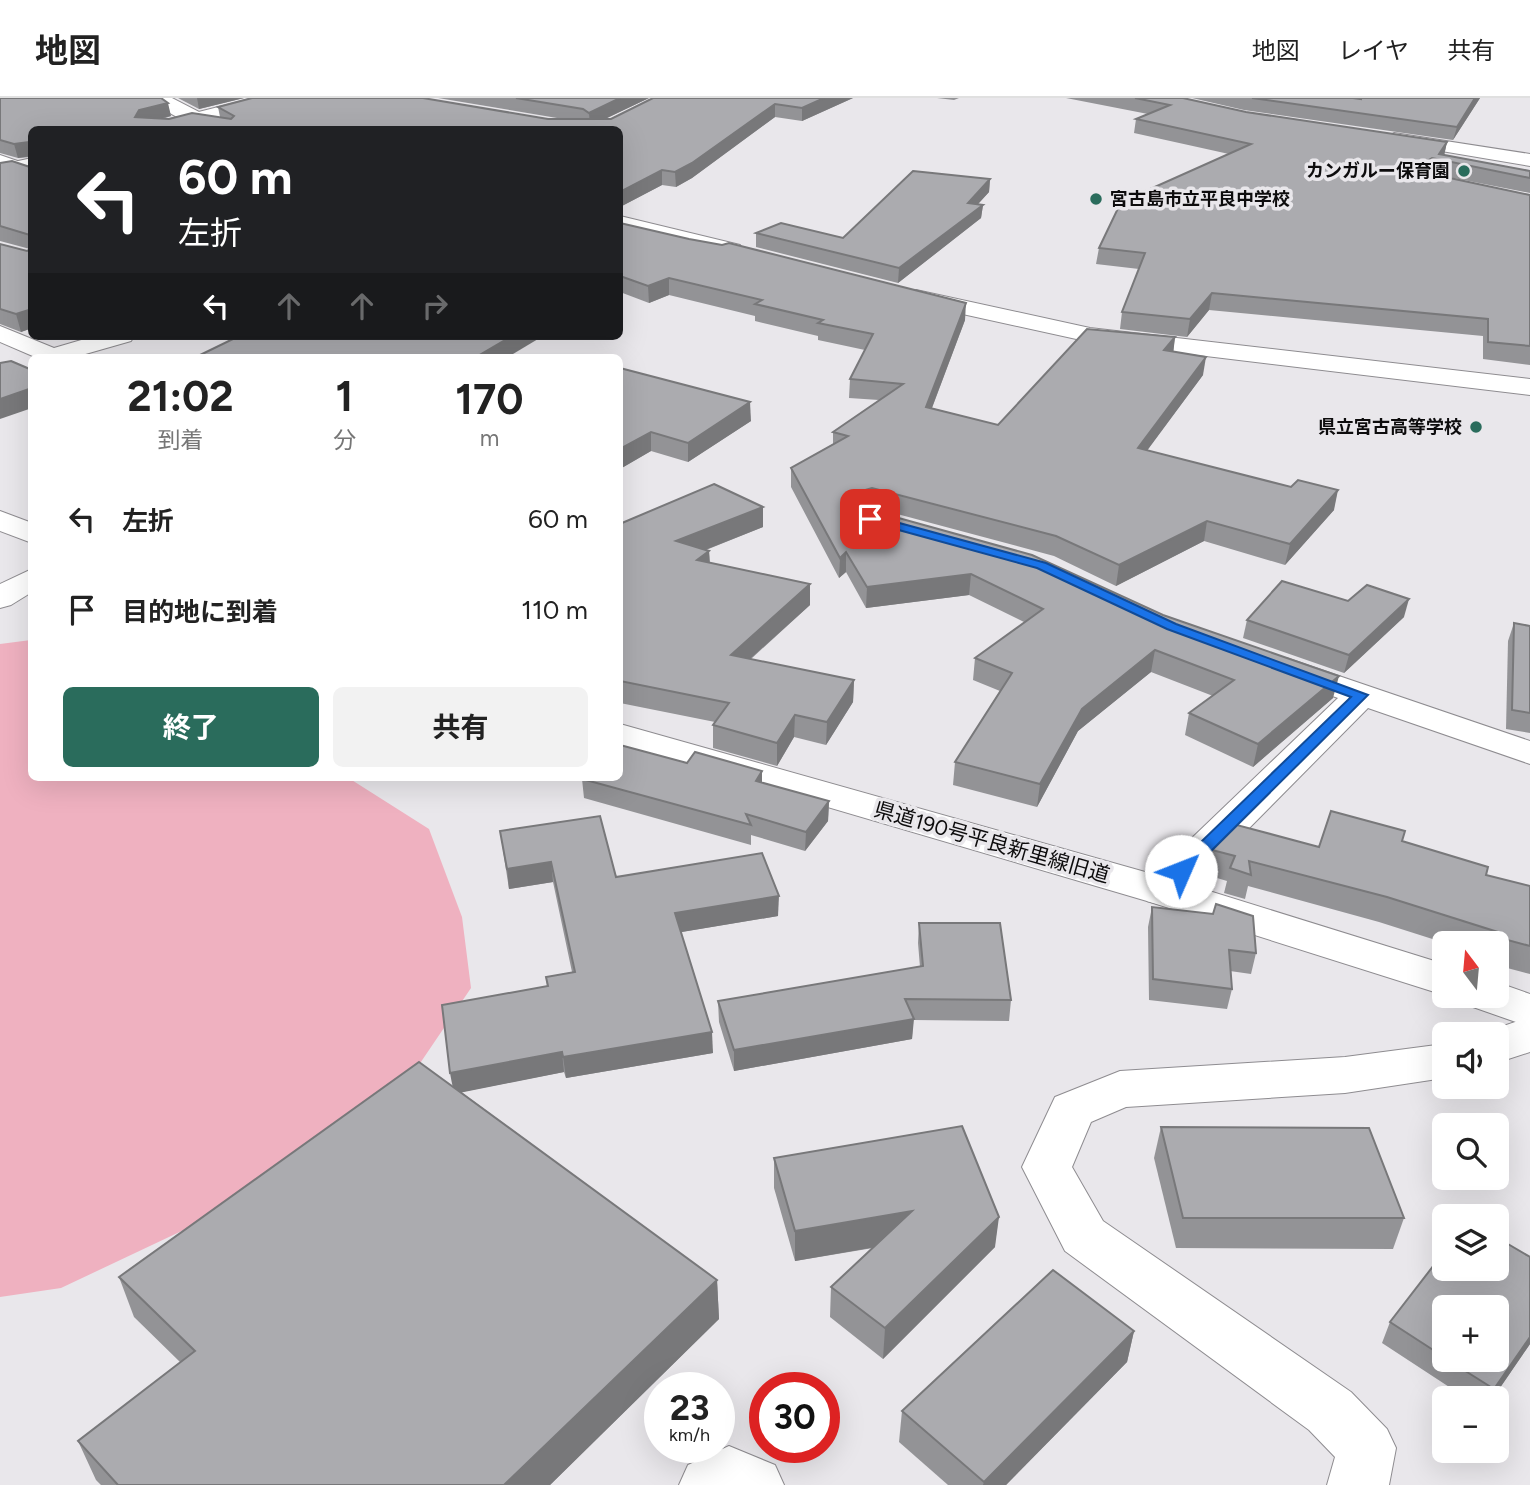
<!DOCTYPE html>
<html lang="ja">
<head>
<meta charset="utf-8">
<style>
	body { margin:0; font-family:Figtree,"Noto Sans JP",sans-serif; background:#f2f2f2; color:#222; height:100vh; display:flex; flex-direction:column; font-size:26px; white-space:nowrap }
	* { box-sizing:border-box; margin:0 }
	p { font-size:23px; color:#767676 }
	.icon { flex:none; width:38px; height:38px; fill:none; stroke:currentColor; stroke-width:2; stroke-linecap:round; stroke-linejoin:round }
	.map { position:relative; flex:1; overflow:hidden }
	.sheet { position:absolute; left:28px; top:256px; width:595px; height:427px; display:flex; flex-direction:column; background:#fff; border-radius:10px; box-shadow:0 7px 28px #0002 }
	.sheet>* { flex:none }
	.top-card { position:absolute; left:28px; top:28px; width:595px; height:214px; border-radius:10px; box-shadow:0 7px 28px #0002; background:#202124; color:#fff; overflow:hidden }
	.needle { width:46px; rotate:344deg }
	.buttons { position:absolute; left:1432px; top:833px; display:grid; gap:14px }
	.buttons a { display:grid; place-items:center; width:77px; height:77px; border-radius:10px; background:#fff; box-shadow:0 7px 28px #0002; font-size:35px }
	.speed { position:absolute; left:644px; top:1274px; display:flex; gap:14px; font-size:35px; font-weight:700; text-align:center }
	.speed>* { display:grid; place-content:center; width:91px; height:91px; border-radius:50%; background:#fff; box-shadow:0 7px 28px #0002; line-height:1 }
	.speed small { font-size:18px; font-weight:400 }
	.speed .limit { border:10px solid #d22; background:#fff; color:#111 }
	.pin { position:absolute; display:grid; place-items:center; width:60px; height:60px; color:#fff; margin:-30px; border-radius:14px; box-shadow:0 4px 10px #0006 }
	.me { position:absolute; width:77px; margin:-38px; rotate:46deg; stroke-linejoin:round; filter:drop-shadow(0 0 5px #0008) }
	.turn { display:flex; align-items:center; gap:24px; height:147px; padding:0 35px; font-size:32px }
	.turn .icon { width:91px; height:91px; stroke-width:2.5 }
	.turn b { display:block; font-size:49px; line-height:60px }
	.lanes { display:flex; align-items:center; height:66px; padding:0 35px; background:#0003; justify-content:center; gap:35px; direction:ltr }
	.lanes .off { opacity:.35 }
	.eta { display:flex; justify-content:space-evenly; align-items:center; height:119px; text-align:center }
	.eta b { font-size:42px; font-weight:700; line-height:49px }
	.cta { display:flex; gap:14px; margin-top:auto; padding:14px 35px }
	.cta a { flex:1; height:80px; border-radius:10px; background:#2a6c5c; color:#fff; font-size:28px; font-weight:700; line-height:80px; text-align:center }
	.cta a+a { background:#f2f2f2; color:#222 }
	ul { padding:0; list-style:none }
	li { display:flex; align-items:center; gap:21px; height:91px; padding:0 35px }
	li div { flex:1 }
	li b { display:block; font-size:26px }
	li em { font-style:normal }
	header { display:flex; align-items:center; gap:42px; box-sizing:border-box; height:98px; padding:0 35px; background:#fff; border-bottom:2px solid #e0e0e0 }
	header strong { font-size:33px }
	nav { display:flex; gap:38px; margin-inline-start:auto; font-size:24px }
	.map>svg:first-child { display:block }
	.green { fill:#efb1c0 }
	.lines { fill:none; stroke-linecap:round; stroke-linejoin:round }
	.minor-casing { stroke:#8e8c90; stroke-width:2 }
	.tertiary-casing { stroke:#8e8c90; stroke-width:2 }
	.primary-casing { stroke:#8e8c90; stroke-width:2 }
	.minor { fill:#fff; fill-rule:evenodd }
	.tertiary { fill:#fff; fill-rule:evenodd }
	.primary { fill:#fff; fill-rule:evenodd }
	.wall { fill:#939396; fill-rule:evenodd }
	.shaded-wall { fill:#78787a }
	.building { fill:#ababaf; stroke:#78787a; stroke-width:2 }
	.route { fill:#1a73e8; stroke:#114b97; stroke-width:2 }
	.poi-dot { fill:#2a6c5c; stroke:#e9e7eb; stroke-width:2.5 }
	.labels { text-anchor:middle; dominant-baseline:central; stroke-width:7; stroke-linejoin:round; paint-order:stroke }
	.far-poi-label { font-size:18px; font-weight:bold; fill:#0d0c0d; stroke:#e9e7eb; text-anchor:end }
	.street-label { font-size:21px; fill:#0d0c0d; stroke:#e9e7eb }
</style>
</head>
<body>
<header>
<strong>地図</strong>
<nav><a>地図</a><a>レイヤ</a><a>共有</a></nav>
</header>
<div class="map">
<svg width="1530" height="1387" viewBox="0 0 1530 1387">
	<rect width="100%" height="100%" fill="#e9e7eb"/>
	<path class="green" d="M31,542L32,679H347L429,731L462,819L471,890L406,986L243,1104L61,1190L0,1199V546Z"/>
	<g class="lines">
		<g class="minor-casing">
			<g id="minor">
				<path d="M1394,35L1530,56V68L1388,44L1385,40Z"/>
				<path d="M0,57L32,68V81L0,69Z"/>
				<path d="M0,228L54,250L95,238H134L131,243L75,259H35L0,244Z"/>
				<path d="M1286,560L1530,643V666L1368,610L1177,803L1162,807L1147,803L1141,793L1147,783L1338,600L1274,577L1269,570L1274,563Z"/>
				<path d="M1530,919V954L1496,965V936H1480Z"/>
				<path d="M1444,946V980L1345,995L1126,1009L1091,1024L1072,1069L1103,1123L1351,1294L1387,1331L1396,1350L1389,1387H1327L1335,1359L1309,1332L1065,1153L1022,1069L1055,999L1120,973L1345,959Z"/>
				<path d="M729,1348L775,1367L784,1387H679L688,1367Z"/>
			</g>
		</g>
		<g class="tertiary-casing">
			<g id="tertiary">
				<path d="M254,0H282L280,4L172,32H141L143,28Z"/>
				<path d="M32,60V71L0,79V67Z"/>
				<path d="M620,118L740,147L743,152L732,158L620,130Z"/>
				<path d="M916,192L1090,230L1530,281V297L1090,244L908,204L905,199Z"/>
				<path d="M0,413L32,425V445L0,433Z"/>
				<path d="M32,471V494L11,507L0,510V486Z"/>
				<path d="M620,626L1177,783L1444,866V897L1147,803L620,648Z"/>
				<path d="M1496,884L1530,896V929L1473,909L1467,898H1496Z"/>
			</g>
		</g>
		<g class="primary-casing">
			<path id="primary" d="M152,0H172L234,32C206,32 172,23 152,0Z"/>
		</g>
		<use href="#minor" class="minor"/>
		<use href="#tertiary" class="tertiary"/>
		<use href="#primary" class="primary"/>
	</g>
	<g class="wall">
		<path d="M0,0L171,18L162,21H169L220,19L218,9L563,21L438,0H649L605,21H611L653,0H853L802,23L775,19L692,80L676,89L662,87L620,109V32H32V230L21,234L0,226V146L27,153L30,151L0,143V65L30,69V59L18,60L0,55Z"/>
		<path d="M178,0H244L199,11Z"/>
		<path d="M937,0H959L954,2Z"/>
		<path d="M1066,0H1183L1246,14L1447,44L1444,57L1530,73V95L1428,75L1530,97V267L1483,261V238L1209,212L1187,239L1120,231L1122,214L1139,171L1096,166L1099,150L1229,56L1134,35L1136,21L1148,16Z"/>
		<path d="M1192,0H1353L1361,1V0H1480L1453,42L1244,12Z"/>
		<path d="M990,81L989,94L978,106L983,107L981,120L898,185L756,149V135L843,140Z"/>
		<path d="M620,125L965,222L932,310L998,327L1175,239L1173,254L1203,277L1147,352L1334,412L1285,467L1204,443L1116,488L1054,458L871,409L865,411L1333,600L1253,669L1185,637L1189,615L1213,598L1151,574L1078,633L1037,709L953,687L955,664L1000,593L973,582L975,560L1024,524L969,497L866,510L846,474L839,480L791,389V370L833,346V334L879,302L849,300L850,281L865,252L818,242V238L755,223V218L669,197L649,205L620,194Z"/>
		<path d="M620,270L751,323L688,364L651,353L620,371Z"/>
		<path d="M620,423L622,425L763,429L706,452L709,453L710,465L810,486V507L751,561L854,582L853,604L826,647L794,639L777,668L713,650V627L715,624L620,605Z"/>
		<path d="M1404,519L1344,575L1243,540L1247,522Z"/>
		<path d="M1514,525L1530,528V635L1506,631L1508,543Z"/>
		<path d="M582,681L829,703L828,723L805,753L751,737V747L584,700Z"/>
		<path d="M500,733L616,779L778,818L681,834L713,955L566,980L564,974L461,994L717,1182L719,1221L550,1387H101L96,1382L78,1343L180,1264L134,1219L119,1179L453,989L547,888L546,879L572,874L553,784L509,791Z"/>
		<path d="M1402,743L1486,777L1530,788V876L1496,867V845H1445L1379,824L1248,788L1245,801L1224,795L1227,783L1207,777L1212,752L1319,749Z"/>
		<path d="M1152,809L1256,855L1251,876L1230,873L1232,891L1227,911L1149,902L1148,829Z"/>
		<path d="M919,825L1011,902L1009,923L913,922L912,941L734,973L719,924L718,903L920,869L918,845Z"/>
		<path d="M1161,1029L1404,1120L1393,1151L1176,1150L1154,1060Z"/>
		<path d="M774,1060L995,1149L883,1261L830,1219L831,1189L873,1150L795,1163L774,1090Z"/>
		<path d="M1530,1159V1246L1493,1300H1466L1382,1245L1390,1224ZM1444,1209L1496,1262H1444Z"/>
		<path d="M1134,1233L1127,1264L1006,1387H948L899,1344L902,1313Z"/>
	</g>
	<g class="shaded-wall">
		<path d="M197,0H244L199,11Z"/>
		<path d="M620,0H649L590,28L589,15Z"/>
		<path d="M824,0H853L802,23V10Z"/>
		<path d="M1475,0H1480L1453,42L1457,29Z"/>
		<path d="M168,5L171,18L142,25L135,19L139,12Z"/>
		<path d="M775,6V19L692,80L676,89L675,74Z"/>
		<path d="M30,44L32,58L18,60L14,46Z"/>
		<path d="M1447,44L1444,58L1439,56Z"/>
		<path d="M1432,60L1429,74L1415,82L1419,68Z"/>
		<path d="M662,72V87L620,109V94Z"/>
		<path d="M990,81L989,94L968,117L983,107L981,120L898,185L899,170L968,105Z"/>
		<path d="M669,180V197L649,205L648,188Z"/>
		<path d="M1212,195L1209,212L1187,239L1190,221Z"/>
		<path d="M966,205L965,222L925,328L926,309Z"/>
		<path d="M32,211V230L21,234L16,216Z"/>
		<path d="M512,238H543L508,259H476Z"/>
		<path d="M1175,239L1173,257L1164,252Z"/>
		<path d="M1206,259L1203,277L1135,369L1138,350Z"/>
		<path d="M32,290V310L0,321V301Z"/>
		<path d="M750,304L751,323L688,364V345Z"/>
		<path d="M651,334V353L620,371V351Z"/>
		<path d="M872,390L871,409L857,414L854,402L858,394Z"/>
		<path d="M1338,392L1334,412L1285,467L1290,446Z"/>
		<path d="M763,409V429L677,463L676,443Z"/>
		<path d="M1207,423L1204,443L1116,488L1119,467Z"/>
		<path d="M709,453L710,474L697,462Z"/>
		<path d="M846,454V474L839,480L840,460Z"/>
		<path d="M971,476L969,497L866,510L867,489Z"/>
		<path d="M810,486V507L731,578V557Z"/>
		<path d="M1409,501L1404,519L1344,575L1349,557Z"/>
		<path d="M1155,552L1151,574L1078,633L1037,709L1040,686L1082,611Z"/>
		<path d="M1339,578L1333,600L1253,669L1258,646Z"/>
		<path d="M854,582L853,604L826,647L827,624Z"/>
		<path d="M795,617L794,639L777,668V645Z"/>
		<path d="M762,673V692L756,683Z"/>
		<path d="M829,703L828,723L805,753L806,734Z"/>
		<path d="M551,764L553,784L509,791L507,771Z"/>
		<path d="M779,798L778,818L676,835L675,815Z"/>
		<path d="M914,921L912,941L734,973V952Z"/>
		<path d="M712,934L713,955L566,980L563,959Z"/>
		<path d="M562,954L564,974L454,996L450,975Z"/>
		<path d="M912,1113L910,1143L795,1163V1133Z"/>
		<path d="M999,1119L995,1149L883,1261L885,1230Z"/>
		<path d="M717,1182L719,1221L550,1387H504Z"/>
		<path d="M1134,1233L1127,1264L1006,1387H983L984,1384Z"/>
		<path d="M1530,1239V1246L1493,1300H1490L1494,1291Z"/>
	</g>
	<g class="building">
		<path d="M0,0H161L168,5L139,12L135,19L169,21L192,15L231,21L234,18L218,9L252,0H423L548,21H611L653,0H824L802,10L775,6L692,65L675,74L662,72L620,94V32H32V211L16,216L0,211V146L27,153L30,151V137L0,128V65L12,63L30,69V44L14,46L0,42Z"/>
		<path d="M516,0H620L589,15L583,11Z"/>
		<path d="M1135,0H1183L1246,14L1447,44L1439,56L1530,73V80L1432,60L1419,68L1422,74L1530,97V248L1488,244V221L1212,195L1190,221L1122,214L1145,155L1099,150L1121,104L1251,46L1136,21L1170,7Z"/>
		<path d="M1252,0H1353L1361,1V0H1475L1457,29Z"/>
		<path d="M913,73L990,81L968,105L983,107L899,170L756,135L781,125L843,140Z"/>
		<path d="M620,125L689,141L722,147L729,145L966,205L926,309L998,327L1087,231L1175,239L1164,252L1206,259L1138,350L1291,389L1298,382L1338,392L1290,446L1207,423L1119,467L1056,438L872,390L858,394L854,402L859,409L1032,457L1163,517L1339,578L1258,646L1189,615L1234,582L1155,552L1082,611L1040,686L955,664L1012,575L975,560L1043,511L971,476L867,489L846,454L840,460L791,370L848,338L833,334L903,286L850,281L873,236L818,225L823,222L755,206L762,202L669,180L648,188L620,178Z"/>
		<path d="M239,238H512L476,259H196Z"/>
		<path d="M11,263L32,272V290L0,301V265Z"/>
		<path d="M620,270L750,304L688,345L651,334L620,351Z"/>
		<path d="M714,386L763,409L676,443L709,453L697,462L810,486L731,557L854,582L827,624L795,617L777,645L713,627L729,605L620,583V423L622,425Z"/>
		<path d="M1282,483L1348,503L1367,487L1409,501L1349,557L1247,522Z"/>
		<path d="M1514,525L1530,528V615L1512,612Z"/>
		<path d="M620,647L687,665L695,654L762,673L756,683L829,703L806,734L746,716L751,727L582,681L584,679H620Z"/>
		<path d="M1331,713L1405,733L1402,743L1488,769L1486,777L1530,788V848L1500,840L1501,835L1387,799L1249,763L1251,777L1230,770L1235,758L1212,752L1237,727L1319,749Z"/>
		<path d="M600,718L616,779L762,755L779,798L675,815L712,934L563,959L562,954L450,975L442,907L548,888L546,879L575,874L551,764L507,771L500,733Z"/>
		<path d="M1216,806L1253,818L1256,855L1229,852L1232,891L1153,881L1152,809L1213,816Z"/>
		<path d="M919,825H1000L1011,902L905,901L914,921L734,952L718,903L923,868Z"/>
		<path d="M419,964L717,1182L504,1387H118L78,1343L195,1253L119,1179Z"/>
		<path d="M962,1028L999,1119L885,1230L831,1189L912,1113L795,1133L774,1060Z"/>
		<path d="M1161,1029L1369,1030L1404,1120H1183Z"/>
		<path d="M1496,1139L1530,1159V1239L1494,1291L1448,1262H1496V1209H1444V1259L1390,1224L1444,1154V1171H1496Z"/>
		<path d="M1053,1172L1134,1233L984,1384L902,1313Z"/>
	</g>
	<path class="route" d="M870,417L1046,465L1176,526L1368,597L1187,777H1175L1173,773L1175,769L1351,599L1167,531L1037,470L866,423L864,421Z"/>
	<g class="poi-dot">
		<circle cx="1464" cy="73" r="7"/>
		<circle cx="1096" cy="101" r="7"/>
		<circle cx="1476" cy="329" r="7"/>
	</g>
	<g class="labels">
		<g class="far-poi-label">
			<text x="1450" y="73">カンガルー保育園</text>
			<text x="1110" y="101" text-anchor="start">宮古島市立平良中学校</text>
			<text x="1462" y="329">県立宮古高等学校</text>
		</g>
		<g class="street-label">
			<text transform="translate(992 744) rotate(16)">県道190号平良新里線旧道</text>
		</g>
	</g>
</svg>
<div class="buttons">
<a><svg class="needle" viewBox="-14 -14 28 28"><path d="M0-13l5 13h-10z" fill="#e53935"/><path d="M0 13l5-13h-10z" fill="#767676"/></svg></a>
<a><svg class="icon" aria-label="sound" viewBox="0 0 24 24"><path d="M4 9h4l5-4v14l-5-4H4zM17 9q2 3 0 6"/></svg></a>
<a><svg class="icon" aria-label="search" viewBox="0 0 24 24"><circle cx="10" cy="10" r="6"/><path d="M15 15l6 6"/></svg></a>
<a><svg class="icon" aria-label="layers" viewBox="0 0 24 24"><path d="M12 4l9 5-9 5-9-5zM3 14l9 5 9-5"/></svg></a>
<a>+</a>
<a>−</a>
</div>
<div class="speed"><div>23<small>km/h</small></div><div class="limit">30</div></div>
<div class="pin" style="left:870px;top:421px;background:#d93025"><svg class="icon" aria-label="arrive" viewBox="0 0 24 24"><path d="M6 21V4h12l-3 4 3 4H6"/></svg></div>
<svg class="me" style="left:1181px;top:773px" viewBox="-20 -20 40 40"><circle r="19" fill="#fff"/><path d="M0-13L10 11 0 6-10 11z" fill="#1a73e8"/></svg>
<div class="top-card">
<div class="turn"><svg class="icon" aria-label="left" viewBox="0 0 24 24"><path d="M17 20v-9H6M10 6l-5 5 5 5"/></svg><div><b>60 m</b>左折</div></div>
<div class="lanes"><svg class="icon" aria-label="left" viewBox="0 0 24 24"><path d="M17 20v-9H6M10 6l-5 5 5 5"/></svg><svg class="icon off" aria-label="ahead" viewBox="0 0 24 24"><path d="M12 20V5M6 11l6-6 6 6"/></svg><svg class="icon off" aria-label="ahead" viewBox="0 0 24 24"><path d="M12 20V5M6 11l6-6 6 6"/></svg><svg class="icon off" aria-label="right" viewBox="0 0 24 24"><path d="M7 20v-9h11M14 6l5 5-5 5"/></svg></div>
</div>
<section class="sheet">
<div class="eta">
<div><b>21:02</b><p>到着</p></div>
<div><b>1</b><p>分</p></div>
<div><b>170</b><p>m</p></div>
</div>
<ul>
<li><svg class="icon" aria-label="left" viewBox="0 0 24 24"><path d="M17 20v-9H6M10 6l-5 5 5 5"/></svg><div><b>左折</b></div><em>60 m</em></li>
<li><svg class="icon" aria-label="arrive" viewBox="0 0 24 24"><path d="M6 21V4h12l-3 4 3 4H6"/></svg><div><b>目的地に到着</b></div><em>110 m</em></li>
</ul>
<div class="cta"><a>終了</a><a>共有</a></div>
</section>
</div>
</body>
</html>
